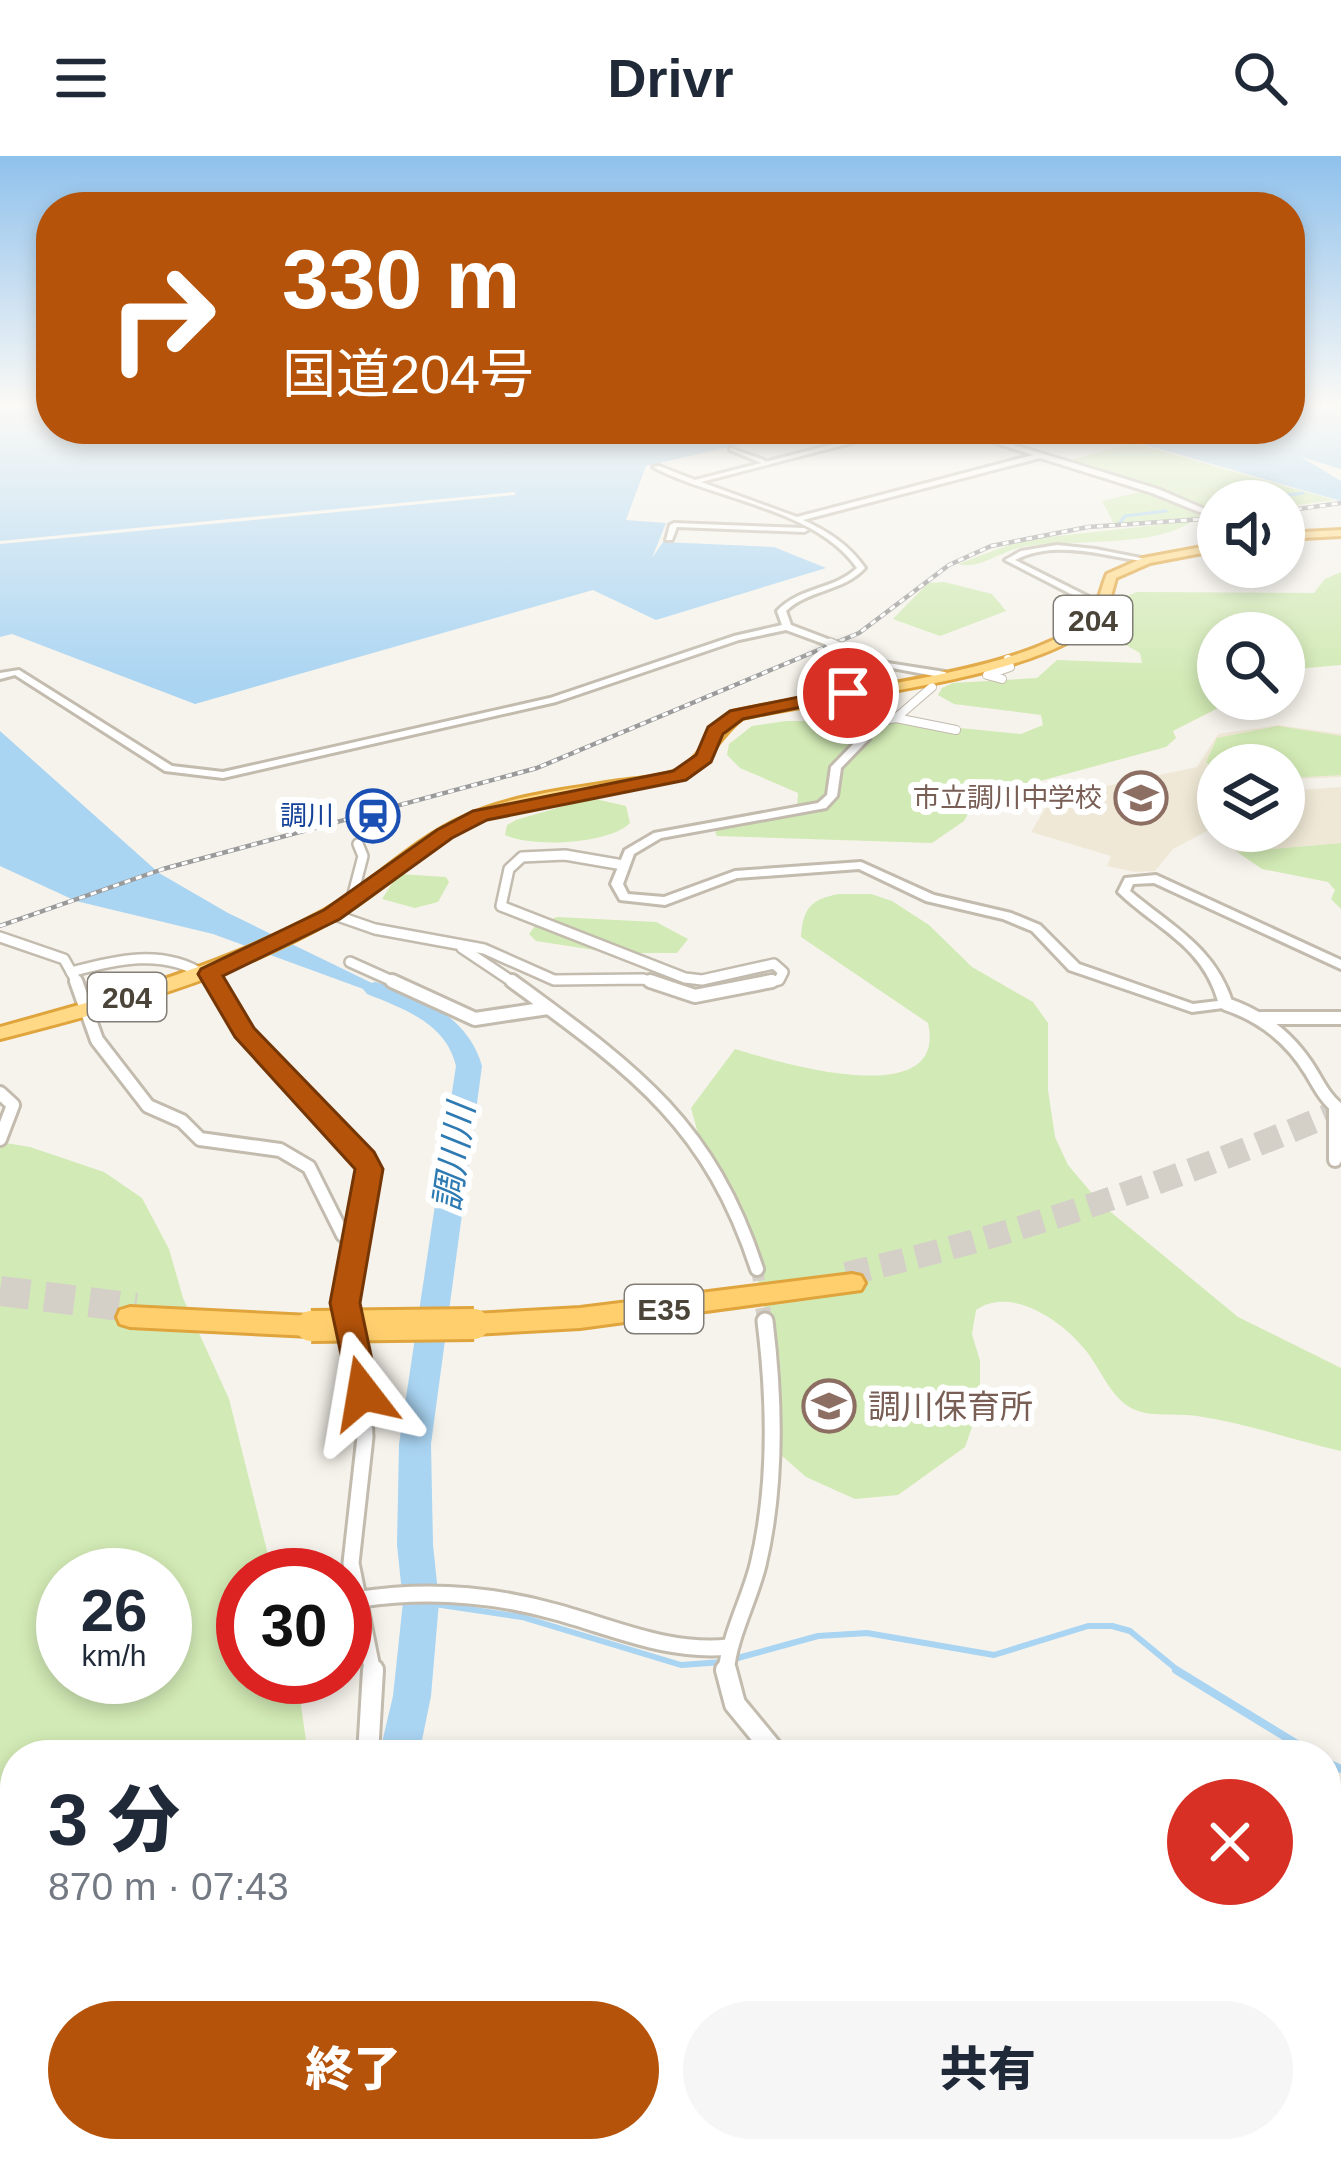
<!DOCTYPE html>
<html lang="ja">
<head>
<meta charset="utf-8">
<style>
	body { margin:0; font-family:Arial,"Noto Sans JP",sans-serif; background:#f6f6f7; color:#1f2937; height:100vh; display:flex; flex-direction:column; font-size:45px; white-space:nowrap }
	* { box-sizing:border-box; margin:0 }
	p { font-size:39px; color:#747a83 }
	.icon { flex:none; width:66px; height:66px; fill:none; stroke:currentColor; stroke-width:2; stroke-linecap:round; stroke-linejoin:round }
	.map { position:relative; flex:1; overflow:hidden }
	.sheet { position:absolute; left:0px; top:1584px; width:1341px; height:423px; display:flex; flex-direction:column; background:#fff; border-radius:48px 48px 0 0; box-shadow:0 6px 18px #0003 }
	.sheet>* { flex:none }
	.top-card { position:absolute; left:36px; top:36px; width:1269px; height:252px; border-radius:48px; box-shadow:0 6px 18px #0003; background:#b45309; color:#fff; overflow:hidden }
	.tools { position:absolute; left:1197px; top:324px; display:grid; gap:24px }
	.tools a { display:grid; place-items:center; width:108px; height:108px; border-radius:50%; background:#fff; box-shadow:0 6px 18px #0003; font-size:60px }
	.speed { position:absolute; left:36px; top:1392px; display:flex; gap:24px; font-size:60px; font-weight:700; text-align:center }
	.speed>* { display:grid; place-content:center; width:156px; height:156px; border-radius:50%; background:#fff; box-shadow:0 6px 18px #0003; line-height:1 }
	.speed small { font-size:30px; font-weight:400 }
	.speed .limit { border:18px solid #d22; background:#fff; color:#111 }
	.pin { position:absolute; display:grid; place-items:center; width:102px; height:102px; color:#fff; margin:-51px; border:6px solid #fff; border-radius:50%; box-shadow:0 3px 12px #0007 }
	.me { position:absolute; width:132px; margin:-66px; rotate:346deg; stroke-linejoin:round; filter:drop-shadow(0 0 9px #0008) }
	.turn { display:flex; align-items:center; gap:42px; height:252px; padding:0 48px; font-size:54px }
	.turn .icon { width:156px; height:156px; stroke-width:2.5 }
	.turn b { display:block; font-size:84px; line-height:102px }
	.round { display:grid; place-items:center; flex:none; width:126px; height:126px; border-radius:63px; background:#f6f6f7 }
	.overview { display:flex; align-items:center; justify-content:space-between; height:204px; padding:0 48px }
	h1 { font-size:72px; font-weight:800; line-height:90px }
	.button { display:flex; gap:24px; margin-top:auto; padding:24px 48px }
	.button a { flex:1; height:138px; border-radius:72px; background:#b45309; color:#fff; font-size:48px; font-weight:800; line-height:138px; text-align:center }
	.button a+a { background:#f6f6f7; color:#1f2937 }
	header { display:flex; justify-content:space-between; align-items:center; height:156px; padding:0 48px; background:#fff; font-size:54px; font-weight:800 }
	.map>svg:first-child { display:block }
	.education { fill:#efe8d6 }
	.green { fill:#d2eab5; fill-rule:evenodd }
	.water { fill:#a9d4f2 }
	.pier { fill:#f6f3ec }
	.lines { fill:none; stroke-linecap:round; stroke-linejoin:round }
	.stream-far2 { stroke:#a9d4f2; stroke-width:3 }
	.stream-far1 { stroke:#a9d4f2; stroke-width:6 }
	.stream { stroke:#a9d4f2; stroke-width:8 }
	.river { fill:#a9d4f2; fill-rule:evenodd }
	.minor-tunnel-far1 { stroke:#d4d0c8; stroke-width:12; stroke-dasharray:12 6; stroke-linecap:butt }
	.minor-tunnel { stroke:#d4d0c8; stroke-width:15; stroke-dasharray:15 8; stroke-linecap:butt }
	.motorway-tunnel-far1 { stroke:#d4d0c8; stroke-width:24; stroke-dasharray:24 12; stroke-linecap:butt }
	.motorway-tunnel { stroke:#d4d0c8; stroke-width:30; stroke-dasharray:30 15; stroke-linecap:butt }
	.minor-far4-casing { stroke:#c2bbae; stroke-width:10 }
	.minor-far3-casing { stroke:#c2bbae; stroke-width:14 }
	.minor-far2-casing { stroke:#c2bbae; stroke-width:18 }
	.minor-far1-casing { stroke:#c2bbae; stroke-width:21 }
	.minor-casing { stroke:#c2bbae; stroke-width:26 }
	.tertiary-casing { stroke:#c2bbae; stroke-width:6 }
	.trunk-casing { stroke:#e0a43c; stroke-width:6 }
	.motorway-casing { stroke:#e0a43c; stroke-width:6 }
	.minor-far4 { stroke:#fff; stroke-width:8 }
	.minor-far3 { stroke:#fff; stroke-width:9 }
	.minor-far2 { stroke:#fff; stroke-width:12 }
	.minor-far1 { stroke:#fff; stroke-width:15 }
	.minor { stroke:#fff; stroke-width:20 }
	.tertiary { fill:#fff; fill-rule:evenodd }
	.trunk { fill:#ffd985; fill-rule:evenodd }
	.motorway { fill:#ffcf6e; fill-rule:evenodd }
	.rail-casing { stroke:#9a9a9a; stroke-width:4.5 }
	.rail { stroke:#fff; stroke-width:3; stroke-dasharray:6; stroke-linecap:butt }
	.tertiary-bridge-far1-casing { stroke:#c2bbae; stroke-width:10; stroke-linecap:butt }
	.tertiary-bridge-casing { stroke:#c2bbae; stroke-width:12; stroke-linecap:butt }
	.motorway-bridge-casing { stroke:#e0a43c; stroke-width:36; stroke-linecap:butt }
	.tertiary-bridge-far1 { stroke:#fff; stroke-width:8 }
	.tertiary-bridge { stroke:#fff; stroke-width:9 }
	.motorway-bridge { stroke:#ffcf6e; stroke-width:30 }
	.route { fill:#b45309; stroke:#753606; stroke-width:3 }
	.labels { text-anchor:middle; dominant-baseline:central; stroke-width:12; stroke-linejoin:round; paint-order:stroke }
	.far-education-label { font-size:27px; fill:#785e54; stroke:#fff; text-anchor:end }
	.far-transit-label { font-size:27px; fill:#164399; stroke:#fff; text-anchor:end }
	.shield { fill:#fff; stroke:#817c74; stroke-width:3 }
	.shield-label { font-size:30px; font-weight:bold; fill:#4b4439 }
	.education-label { font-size:33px; fill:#785e54; stroke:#fff; text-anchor:start }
	.water-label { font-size:36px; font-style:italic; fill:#2e7ab2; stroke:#fff }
</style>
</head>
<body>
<header><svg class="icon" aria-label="menu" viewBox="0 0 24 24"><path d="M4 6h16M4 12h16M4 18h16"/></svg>Drivr<svg class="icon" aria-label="search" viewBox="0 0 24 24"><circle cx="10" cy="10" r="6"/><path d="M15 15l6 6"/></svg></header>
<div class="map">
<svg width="1341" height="2005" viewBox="0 0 1341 2005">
	<rect width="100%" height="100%" fill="#f6f3ec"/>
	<path class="education" d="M1278,569L1341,578V621L1284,624V609H1218V675H1284V635L1341,631V687L1237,696L1213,672L1173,693L1155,715L1135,716L1107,710L1111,700L1031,676L1048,648L1078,636L1197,611L1218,578Z"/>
	<g class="green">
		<path d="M1133,287L1334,344L1284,351V345H1218V357L1067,305Z"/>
		<path d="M1144,335L1204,361L1114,368L1102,345Z"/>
		<path d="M1192,365C1157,392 1067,383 1022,391C1001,395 979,414 958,408L1022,384Z"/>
		<path d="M1341,416V509L1284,514V477H1218V543H1279L1276,550L1226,548L1173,575L1176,582L1166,591L977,642L964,665L932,687L717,680L715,676L735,662L797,653L798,637L740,612L727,599L729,588L752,570L786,565H889L1021,578L1043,569L1041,559L954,548L938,539L942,532L953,527L1037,522L1057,504L1142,507L1140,497L1115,483L1109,474L1117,445L1136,436L1314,437L1325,423Z"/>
		<path d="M944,426L992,438L1006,455L940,480L893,463L928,427Z"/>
		<path d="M1278,570L1341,580V619L1284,622V609H1218V616L1206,606L1217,582Z"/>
		<path d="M591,642L626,650L630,667C610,688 532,692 505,679L507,669L516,664Z"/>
		<path d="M1341,687V753L1331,743L1335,734L1328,726L1262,713L1237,696Z"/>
		<path d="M398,718L446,721L449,726L438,746L415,752L382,743Z"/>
		<path d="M839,738H871L892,745L929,769L972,811L1033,846L1048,867V934L1055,981L1068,1009L1101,1048L1238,1161L1341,1212V1295C1293,1284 1246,1267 1197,1260C1176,1257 1153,1262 1133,1253C1111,1242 1101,1214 1087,1196C1064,1166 1012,1129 976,1154L972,1178L980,1205V1248L965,1291L898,1339L855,1343L806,1321L781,1299L765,1251L775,1195L752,1098L707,1010L691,952L735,893C777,906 949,958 928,867L801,781C803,753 810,743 839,738Z"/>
		<path d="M557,761L656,766L688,783L677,797H614L536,785L529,778L535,770Z"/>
		<path d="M0,986L30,991L104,1016L142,1042L169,1093L183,1142L229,1243L273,1419H243V1521H297L308,1599H15V1992H188L186,2005H0ZM63,1419H165V1521H63Z"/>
		<path d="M1341,1677V2005H1098L1096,1992H1326V1682Z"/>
	</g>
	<g class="water">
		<path d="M0,251H51V273H808L646,310L626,364L666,367L652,402L663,386L774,391L826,412L656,464L593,434L195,548L12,478L0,481Z"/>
		<path d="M1290,251H1341V313L1301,301L1341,325V345L1090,273H1290Z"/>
		<path d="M0,575L159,717L228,757L411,846L407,849L213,778L76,745L0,710Z"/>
	</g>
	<path class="pier" d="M514,336L516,339L0,388V385Z"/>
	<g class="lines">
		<g class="stream-far2">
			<path d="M1246,345L1303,337"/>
			<path d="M1119,368L1125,360L1166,355"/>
		</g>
		<g class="stream-far1">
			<path d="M421,1446L522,1461L681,1509L723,1506"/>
			<path d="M734,1503L818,1480L867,1477L994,1499L1088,1470H1112L1130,1475L1181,1517"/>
		</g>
		<g class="stream">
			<path d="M1176,1514L1315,1599"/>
			<path d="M1326,1606L1341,1613"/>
			<path d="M252,2005L263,1992"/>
		</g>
		<g class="river">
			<path d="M375,826C420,838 469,862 482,910L431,1288L433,1389L439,1446L431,1540L419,1599H379L393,1540L403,1446L397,1389L399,1288L456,910C446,867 404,853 367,838L363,833L367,828Z"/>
			<path d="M452,1992H502L508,2005H458Z"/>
		</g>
		<path class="minor-tunnel-far1" d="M757,1113L760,1132"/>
		<path class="minor-tunnel" d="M759,1129L765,1165"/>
		<path class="motorway-tunnel-far1" d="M846,1118C1017,1079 1180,1023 1341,954"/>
		<path class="motorway-tunnel" d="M0,1135L136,1152"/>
		<g class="minor-far4-casing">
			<g id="minor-far4">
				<path d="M1002,523L987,519L1010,511L1008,503"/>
				<path d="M896,562L956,574"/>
				<path d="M869,567L896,562L932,531"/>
			</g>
		</g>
		<g class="minor-far3-casing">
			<g id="minor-far3">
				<path d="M623,709L565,699L522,701L509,713L501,750L685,822L702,824L774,808L783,816L779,824L757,828"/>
				<path d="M351,746L363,700L358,688"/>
				<path d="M332,758L375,773L484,793L554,824L643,823L659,828"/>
				<path d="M0,781L64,803L78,828"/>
				<path d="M462,792L516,828"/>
				<path d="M350,806L399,828"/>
				<path d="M71,816C115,804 163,792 204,819"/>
				<path d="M210,818L216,828"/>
			</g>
		</g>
		<g class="minor-far2-casing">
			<g id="minor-far2">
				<path d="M76,825L97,884L148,950L182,965L200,983L280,994L309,1011L343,1079L357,1088"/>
				<path d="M214,825L244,876L365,1002L369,1013L348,1132"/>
				<path d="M392,825L475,863L548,852"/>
				<path d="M512,825C632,913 709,966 757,1113"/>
				<path d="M650,825L695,840L772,825"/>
				<path d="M1226,848C1262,860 1291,883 1311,916C1320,931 1326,944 1341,955"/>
				<path d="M1261,862H1341"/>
				<path d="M0,937L13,949L0,983"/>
				<path d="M1335,953V1004"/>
			</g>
		</g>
		<g class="minor-far1-casing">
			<g id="minor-far1">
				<path d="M348,1129L345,1147L363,1237L365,1281L351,1407L373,1517"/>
				<path d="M361,1443C427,1433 492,1438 556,1456C615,1472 667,1497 729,1491"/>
				<path d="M726,1517C729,1480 749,1445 758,1409C777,1329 775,1246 765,1165"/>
			</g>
		</g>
		<g class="minor-casing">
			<g id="minor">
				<path d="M726,1514L735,1548L777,1599"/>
				<path d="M368,1599L373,1514"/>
				<path d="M391,1992L395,2005"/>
				<path d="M904,1992L909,2005"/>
			</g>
		</g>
		<g class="tertiary-casing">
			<g id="tertiary">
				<path d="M811,273L844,286L894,273H905L701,326L797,361L1033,299L952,273H962L1158,333L1214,357L1207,359L1152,337L1040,302L803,364C829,376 849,389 865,412C843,436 809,433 786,455L791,469L833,485V489H827L786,474L739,484L556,546L223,622L165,615L15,519L0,523V517L19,514L172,610L223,616L550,542L734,480L782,469L777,455C799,431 834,434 857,412C815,352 715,344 653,311L659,310L695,324L761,307L730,294V292L764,304L765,306L838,287L809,276Z"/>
				<path d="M674,367L804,372L808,374L804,376L677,371L672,384H666L670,369Z"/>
				<path d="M1057,389L1095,393L1151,404L1147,406C1105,400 1055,383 1015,404L1105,449V453L1102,454L1005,404L1021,395Z"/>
				<path d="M839,490H845L875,505L945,516L950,519L945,522L887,511L892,515L893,529L885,531L882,516L839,494Z"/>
				<path d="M872,529L877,532L869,583L841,612L837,640L826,652L661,682L634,698L623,728L628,738L664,741L735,715L861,706L934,739L1011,757L1040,769L1079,808L1193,848L1218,845C1202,789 1156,773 1118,736L1125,722L1156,719L1341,804V813L1154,727L1133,728L1130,735C1173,771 1215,791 1233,848L1231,851L1192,856L1069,814L1032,775L1003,763L926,745L859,713L737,722L665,749L620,744L611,728L625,694L654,677L818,647L827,639L831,611L859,582L867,532Z"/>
			</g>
		</g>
		<g class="trunk-casing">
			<g id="trunk">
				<path d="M1341,374V380L1284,383V377Z"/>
				<path d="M1218,388V394L1150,407L1116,422C1112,436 1109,453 1098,465C1041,524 827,542 742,562C719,579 709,607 684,622C619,637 550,639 487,662C430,684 388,733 335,763C233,822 114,854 0,883V871C109,841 218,812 318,758C369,731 409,686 462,662C508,640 563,634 613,626C633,623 657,622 676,615C701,604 711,572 732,556C815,536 1034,518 1089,460C1099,449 1101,431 1107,418L1143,402Z"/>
			</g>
		</g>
		<g class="motorway-casing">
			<g id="motorway">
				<path d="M852,1118L861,1120L865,1127L861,1134L580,1172L474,1178L464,1175L460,1168L464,1161L474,1158L580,1152Z"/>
				<path d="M130,1151L311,1160L321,1163L325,1170L321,1177L311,1180L130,1171L120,1168L117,1161L120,1154Z"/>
			</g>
		</g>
		<use href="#minor-far4" class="minor-far4"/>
		<use href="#minor-far3" class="minor-far3"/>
		<use href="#minor-far2" class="minor-far2"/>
		<use href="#minor-far1" class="minor-far1"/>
		<use href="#minor" class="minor"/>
		<use href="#tertiary" class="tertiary"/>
		<use href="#trunk" class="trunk"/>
		<use href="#motorway" class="motorway"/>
		<g class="rail-casing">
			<g id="rail">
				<path d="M1284,355L1341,347"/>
				<path d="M0,770L163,713L537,612L859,477L949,409L991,390L1088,371L1218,362"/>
			</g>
		</g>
		<use href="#rail" class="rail"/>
		<g class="tertiary-bridge-far1-casing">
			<path id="tertiary-bridge-far1" d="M1210,357L1218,362"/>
		</g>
		<g class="tertiary-bridge-casing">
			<path id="tertiary-bridge" d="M830,487L842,492"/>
		</g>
		<g class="motorway-bridge-casing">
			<path id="motorway-bridge" d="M311,1170L474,1168"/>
		</g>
		<use href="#tertiary-bridge-far1" class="tertiary-bridge-far1"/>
		<use href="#tertiary-bridge" class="tertiary-bridge"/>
		<use href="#motorway-bridge" class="motorway-bridge"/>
	</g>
	<linearGradient id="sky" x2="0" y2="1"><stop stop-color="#8fc1ec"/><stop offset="0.47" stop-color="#fbfaf6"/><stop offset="1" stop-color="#fbfaf6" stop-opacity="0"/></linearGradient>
	<rect width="1341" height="531" fill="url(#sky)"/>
	<path class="route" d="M848,531L855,533V540L743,563L723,578L711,606L686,624L487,664L452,682L340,763L223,820L254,872L374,996L383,1013L360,1147L379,1237L374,1245H351L330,1147L355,1013L235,881L198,818L201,813L324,754L437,674L473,655L673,615L696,599L708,571L730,555Z"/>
	<defs>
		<g id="school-ring" transform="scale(2.7)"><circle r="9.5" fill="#fff" stroke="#8d6e63" stroke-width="1.5"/><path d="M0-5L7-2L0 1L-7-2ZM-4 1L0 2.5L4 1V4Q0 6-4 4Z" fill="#8d6e63"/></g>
		<g id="station-ring" transform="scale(2.7)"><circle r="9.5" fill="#fff" stroke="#1a4fb4" stroke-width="1.5"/><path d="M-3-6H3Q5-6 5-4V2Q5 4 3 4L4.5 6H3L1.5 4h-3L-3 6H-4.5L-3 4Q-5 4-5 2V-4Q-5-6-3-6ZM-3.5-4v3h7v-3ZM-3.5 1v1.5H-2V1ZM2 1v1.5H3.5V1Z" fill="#1a4fb4"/></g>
	</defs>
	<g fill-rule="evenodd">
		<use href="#school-ring" x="1141" y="642"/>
		<use href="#station-ring" x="373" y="660"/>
		<use href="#school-ring" x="829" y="1250"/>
	</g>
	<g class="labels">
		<g class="far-education-label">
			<text x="1102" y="642">市立調川中学校</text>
		</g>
		<g class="far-transit-label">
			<text x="334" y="660">調川</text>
		</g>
		<g class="shield">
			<rect x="1054" y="440" width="78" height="48" rx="9"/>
			<rect x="88" y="817" width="78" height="48" rx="9"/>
			<rect x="625" y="1129" width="78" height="48" rx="9"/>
		</g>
		<g class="shield-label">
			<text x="1093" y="464">204</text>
			<text x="127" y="841">204</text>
			<text x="664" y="1153">E35</text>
		</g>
		<g class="education-label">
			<text x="868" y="1250">調川保育所</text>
		</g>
		<g class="water-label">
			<text transform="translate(454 1001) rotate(-82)">調川川</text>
		</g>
	</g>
</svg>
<div class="tools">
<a><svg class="icon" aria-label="sound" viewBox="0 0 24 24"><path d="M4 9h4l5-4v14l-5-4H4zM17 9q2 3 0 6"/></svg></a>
<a><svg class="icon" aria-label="search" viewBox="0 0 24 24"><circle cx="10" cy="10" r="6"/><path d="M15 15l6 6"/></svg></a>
<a><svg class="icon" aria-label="layers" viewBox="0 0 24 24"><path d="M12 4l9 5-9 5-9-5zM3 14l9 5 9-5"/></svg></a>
</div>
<div class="speed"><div>26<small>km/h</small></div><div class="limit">30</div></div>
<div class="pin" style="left:848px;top:537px;background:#d93025"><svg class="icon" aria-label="arrive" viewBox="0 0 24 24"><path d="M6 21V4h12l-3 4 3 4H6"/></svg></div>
<svg class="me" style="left:363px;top:1237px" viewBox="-20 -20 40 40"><path d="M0-17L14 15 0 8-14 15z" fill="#b45309" stroke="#fff" stroke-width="4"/></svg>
<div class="top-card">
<div class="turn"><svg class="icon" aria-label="right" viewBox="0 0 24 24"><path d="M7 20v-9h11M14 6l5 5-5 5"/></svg><div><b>330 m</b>国道204号</div></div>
</div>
<section class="sheet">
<div class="overview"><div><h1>3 分</h1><p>870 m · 07:43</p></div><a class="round" style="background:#d93025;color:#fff"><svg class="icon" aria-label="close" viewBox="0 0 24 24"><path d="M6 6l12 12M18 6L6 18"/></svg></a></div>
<div class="button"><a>終了</a><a>共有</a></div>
</section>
</div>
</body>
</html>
